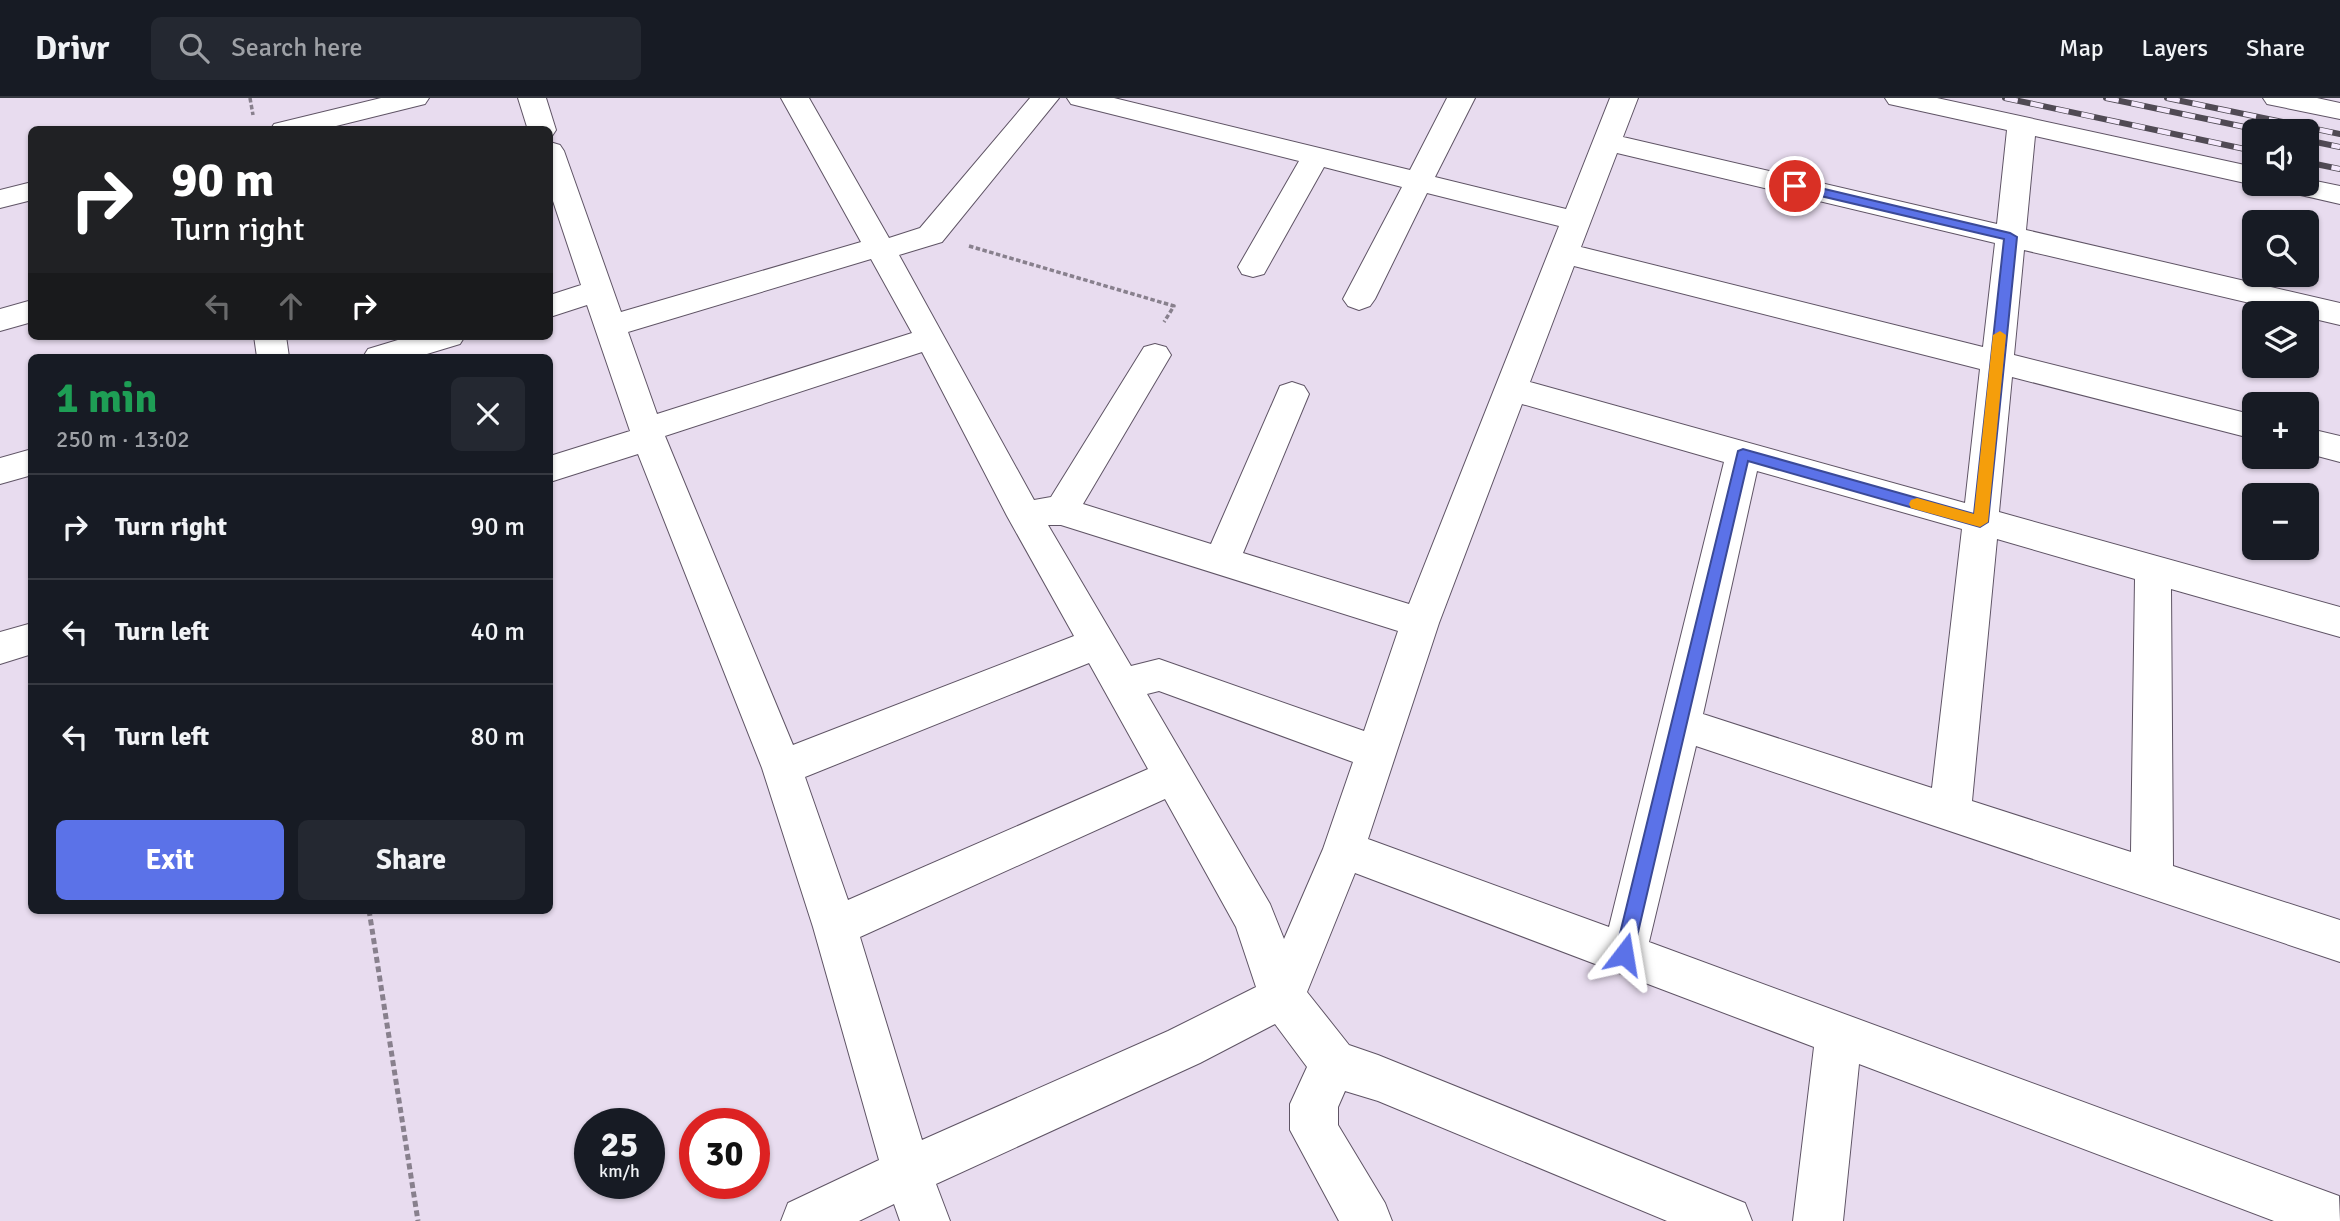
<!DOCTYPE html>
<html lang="en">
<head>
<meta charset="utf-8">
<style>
	body { margin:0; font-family:Signika,sans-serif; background:#242831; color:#f1f3f6; height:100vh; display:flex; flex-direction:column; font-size:26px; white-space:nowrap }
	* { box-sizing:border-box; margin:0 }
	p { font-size:23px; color:#9ea1a6 }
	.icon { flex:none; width:38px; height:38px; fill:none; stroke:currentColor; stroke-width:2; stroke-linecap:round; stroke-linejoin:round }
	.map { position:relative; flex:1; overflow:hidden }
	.sheet { position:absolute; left:28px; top:256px; width:525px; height:560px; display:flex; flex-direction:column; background:#171b24; border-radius:10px; box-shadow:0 2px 5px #0004 }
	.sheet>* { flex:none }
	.hud { position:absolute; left:28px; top:28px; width:525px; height:214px; border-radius:10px; box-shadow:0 2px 5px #0004; background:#202124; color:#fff; overflow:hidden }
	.fabs { position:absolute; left:2242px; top:21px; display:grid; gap:14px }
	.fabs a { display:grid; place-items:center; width:77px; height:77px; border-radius:10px; background:#171b24; box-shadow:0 2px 5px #0004; font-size:35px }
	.speed { position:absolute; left:574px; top:1010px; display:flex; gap:14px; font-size:35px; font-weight:700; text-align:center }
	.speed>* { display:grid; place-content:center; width:91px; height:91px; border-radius:50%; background:#171b24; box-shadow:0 2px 5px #0004; line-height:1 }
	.speed small { font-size:18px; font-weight:400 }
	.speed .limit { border:10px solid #d22; background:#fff; color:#111 }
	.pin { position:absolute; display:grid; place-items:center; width:60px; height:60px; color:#fff; margin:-30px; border:4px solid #fff; border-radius:50%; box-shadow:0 2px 7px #0007 }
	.me { position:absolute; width:77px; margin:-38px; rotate:14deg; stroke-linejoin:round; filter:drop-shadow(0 0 5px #0008) }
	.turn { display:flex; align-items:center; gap:24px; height:147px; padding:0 28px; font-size:32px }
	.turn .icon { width:91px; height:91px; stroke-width:2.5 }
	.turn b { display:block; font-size:49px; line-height:60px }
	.lanes { display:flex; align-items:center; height:66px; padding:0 28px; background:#0003; justify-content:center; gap:35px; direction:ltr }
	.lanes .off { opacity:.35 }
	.round { display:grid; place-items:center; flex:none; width:74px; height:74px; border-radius:10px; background:#242831 }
	.summary { display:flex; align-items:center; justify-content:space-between; height:119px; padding:0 28px }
	h1 { font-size:42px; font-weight:800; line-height:52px; color:#1e9e55 }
	.primary-button { display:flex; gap:14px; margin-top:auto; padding:14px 28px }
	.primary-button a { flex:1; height:80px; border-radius:10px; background:#5b72e8; color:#fff; font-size:28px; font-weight:800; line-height:80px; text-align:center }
	.primary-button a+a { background:#242831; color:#f1f3f6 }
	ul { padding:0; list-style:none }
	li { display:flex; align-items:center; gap:21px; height:105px; padding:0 28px; border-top:2px solid #363941 }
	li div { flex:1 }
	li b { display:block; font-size:26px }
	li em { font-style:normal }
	header { display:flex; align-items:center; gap:42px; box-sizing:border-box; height:98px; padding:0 35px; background:#171b24; border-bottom:2px solid #363941 }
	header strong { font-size:33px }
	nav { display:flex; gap:38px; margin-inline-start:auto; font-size:24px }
	.search { width:490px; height:63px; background:#242831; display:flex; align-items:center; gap:18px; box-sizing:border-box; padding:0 24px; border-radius:10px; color:#9ea1a6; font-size:26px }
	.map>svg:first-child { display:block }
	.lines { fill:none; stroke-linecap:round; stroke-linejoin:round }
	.minor-casing { stroke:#5f5465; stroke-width:2 }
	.path-far1 { stroke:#88808d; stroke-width:3.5; stroke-dasharray:4.5 2.5; stroke-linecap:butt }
	.path { stroke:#88808d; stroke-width:5; stroke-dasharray:6 3.5; stroke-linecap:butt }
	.minor { fill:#fff; fill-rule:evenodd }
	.rail-casing { stroke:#504a54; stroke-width:6 }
	.rail { stroke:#f5e9fd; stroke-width:4.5; stroke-dasharray:13; stroke-linecap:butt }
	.route { fill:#5b72e8; stroke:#3b4a97; stroke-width:2 }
	.slow { fill:#f59e0b }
</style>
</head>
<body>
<header>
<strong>Drivr</strong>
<div class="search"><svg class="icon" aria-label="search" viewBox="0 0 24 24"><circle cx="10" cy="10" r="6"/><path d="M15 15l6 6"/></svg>Search here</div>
<nav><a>Map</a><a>Layers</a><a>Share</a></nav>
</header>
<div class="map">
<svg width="2340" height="1123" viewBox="0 0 2340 1123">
	<rect width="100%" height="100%" fill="#e8dcef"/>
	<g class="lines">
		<g class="minor-casing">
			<g id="minor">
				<path d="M381,0H429L425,6L320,32H270L274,26Z"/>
				<path d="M518,0H546L556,32L552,38L550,39V32H528Z"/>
				<path d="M781,0H809L889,140L920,130L1030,0H1059L942,144L899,157L1034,402L1051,399L1144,249L1155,246L1166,249L1171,257L1083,406L1211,446L1280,288L1292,284L1304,288L1309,296L1243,455L1409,506L1559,128L1427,95L1375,201L1370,208L1359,212L1348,208L1343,201L1402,89L1324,69L1264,176L1253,179L1242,176L1238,169L1299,63L1071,6L1067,0H1114L1410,72L1447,0H1475L1435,79L1566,111L1610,0H1638L1623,39L1997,126L2007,32L1889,6L1885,0H1937L2254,69V86H2259L2254,87L2035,38L2026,132L2340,205V227L2306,219V215H2292L2024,152L2014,257L2254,317V341L2012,279L1999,414L2340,509V539L2171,491L2173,768L2340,822V864L1696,648L1649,844L2339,1098L2340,1123H2274L1859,966L1843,1123H1793L1814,949L1355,775L1307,894L1349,947L1378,957L1745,1105L1752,1123H1667L1378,1003L1345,993L1338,1009V1027L1385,1105L1392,1123H1339L1290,1032V1006L1307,969L1275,926L1200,965L936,1086L950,1123H900L894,1106L859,1123H781L788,1105L879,1062L813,829L762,670L638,356L550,384V358L630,333L587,207L550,219V197L581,187L550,94V44L560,47L564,53L621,214L861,144ZM1617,55L1995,145L1983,249L1581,149ZM871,161L912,235L657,316L628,234ZM1574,168L1980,271L1965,405L1530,284ZM922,254L1007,418L1074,538L793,647L665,338ZM1522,306L1724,364L1609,829L1368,741L1439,525ZM1757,373L1962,431L1932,690L1703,616ZM1048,427H1061L1398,533L1364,633L1159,561L1131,568ZM1997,441L2135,481L2131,754L1972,703ZM1089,565L1148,671L848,802L805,679ZM1159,593L1353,664L1323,751L1284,841L1270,806L1147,596ZM1165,701L1236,829L1256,889L1168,933L922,1042L860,839Z"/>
				<path d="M2263,0H2317L2340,5V21L2267,6Z"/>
				<path d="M2306,81L2340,88V106L2279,92L2274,86H2306Z"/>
				<path d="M32,84V102L0,110V92Z"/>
				<path d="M32,202V224L0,233V211Z"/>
				<path d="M254,238H286L289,259H257Z"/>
				<path d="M411,238H465L460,246L417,259H363L368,251Z"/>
				<path d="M2306,330L2340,338V364L2306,355Z"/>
				<path d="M32,351V377L0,386V360Z"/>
				<path d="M32,525V556L0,566V534Z"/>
			</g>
		</g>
		<g class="path-far1">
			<path d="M250,0L253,17"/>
			<path d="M969,148L1174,208L1164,224"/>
		</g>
		<path class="path" d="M369,812L418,1123"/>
		<use href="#minor" class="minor"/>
		<g class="rail-casing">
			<g id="rail">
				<path d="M2005,0L2254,53"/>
				<path d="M2106,0L2264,33"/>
				<path d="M2167,0L2340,36"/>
				<path d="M2306,42L2340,49"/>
				<path d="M2306,64L2340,71"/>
			</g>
		</g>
		<use href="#rail" class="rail"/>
	</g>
	<path class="route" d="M1795,84L2010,135L2017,139L1988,424L1980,429L1748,363L1633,856L1630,862L1624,865L1617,862L1615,856L1738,353L1743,351L1974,416L2004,141L1791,91L1789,88Z"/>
	<path class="slow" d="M2000,233L2006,237L1988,424L1980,429L1911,410L1909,406L1911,402L1917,400L1974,416L1993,237Z"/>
</svg>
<div class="fabs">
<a><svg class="icon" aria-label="sound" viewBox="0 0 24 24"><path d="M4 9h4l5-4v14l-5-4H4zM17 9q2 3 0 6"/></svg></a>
<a><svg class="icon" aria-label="search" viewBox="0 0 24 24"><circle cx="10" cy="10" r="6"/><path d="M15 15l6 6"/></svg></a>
<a><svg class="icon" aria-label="layers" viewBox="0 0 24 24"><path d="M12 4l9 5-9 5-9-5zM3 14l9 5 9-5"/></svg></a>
<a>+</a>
<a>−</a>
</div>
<div class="speed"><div>25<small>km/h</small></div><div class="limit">30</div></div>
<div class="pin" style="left:1795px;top:88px;background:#d93025"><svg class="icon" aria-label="arrive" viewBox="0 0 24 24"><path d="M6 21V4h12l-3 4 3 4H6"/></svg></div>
<svg class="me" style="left:1624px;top:856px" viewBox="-20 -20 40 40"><path d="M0-17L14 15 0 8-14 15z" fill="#5b72e8" stroke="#fff" stroke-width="4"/></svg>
<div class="hud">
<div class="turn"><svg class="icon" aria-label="right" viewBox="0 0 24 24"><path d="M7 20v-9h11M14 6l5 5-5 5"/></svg><div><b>90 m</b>Turn right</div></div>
<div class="lanes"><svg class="icon off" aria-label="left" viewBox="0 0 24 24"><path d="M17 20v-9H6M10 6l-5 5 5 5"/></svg><svg class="icon off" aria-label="ahead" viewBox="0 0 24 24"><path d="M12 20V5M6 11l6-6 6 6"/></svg><svg class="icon" aria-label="right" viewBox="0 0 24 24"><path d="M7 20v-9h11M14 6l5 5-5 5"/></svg></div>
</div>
<section class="sheet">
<div class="summary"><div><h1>1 min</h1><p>250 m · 13:02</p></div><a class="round"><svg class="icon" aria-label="close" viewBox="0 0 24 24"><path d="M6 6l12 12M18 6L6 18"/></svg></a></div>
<ul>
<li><svg class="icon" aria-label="right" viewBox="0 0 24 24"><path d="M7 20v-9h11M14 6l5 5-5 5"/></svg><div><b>Turn right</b></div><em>90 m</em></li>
<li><svg class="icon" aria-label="left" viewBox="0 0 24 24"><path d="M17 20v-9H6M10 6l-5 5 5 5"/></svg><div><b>Turn left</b></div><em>40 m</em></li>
<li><svg class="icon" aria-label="left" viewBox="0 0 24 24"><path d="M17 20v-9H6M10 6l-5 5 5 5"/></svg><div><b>Turn left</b></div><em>80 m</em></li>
</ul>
<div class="primary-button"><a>Exit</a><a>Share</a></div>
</section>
</div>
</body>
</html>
